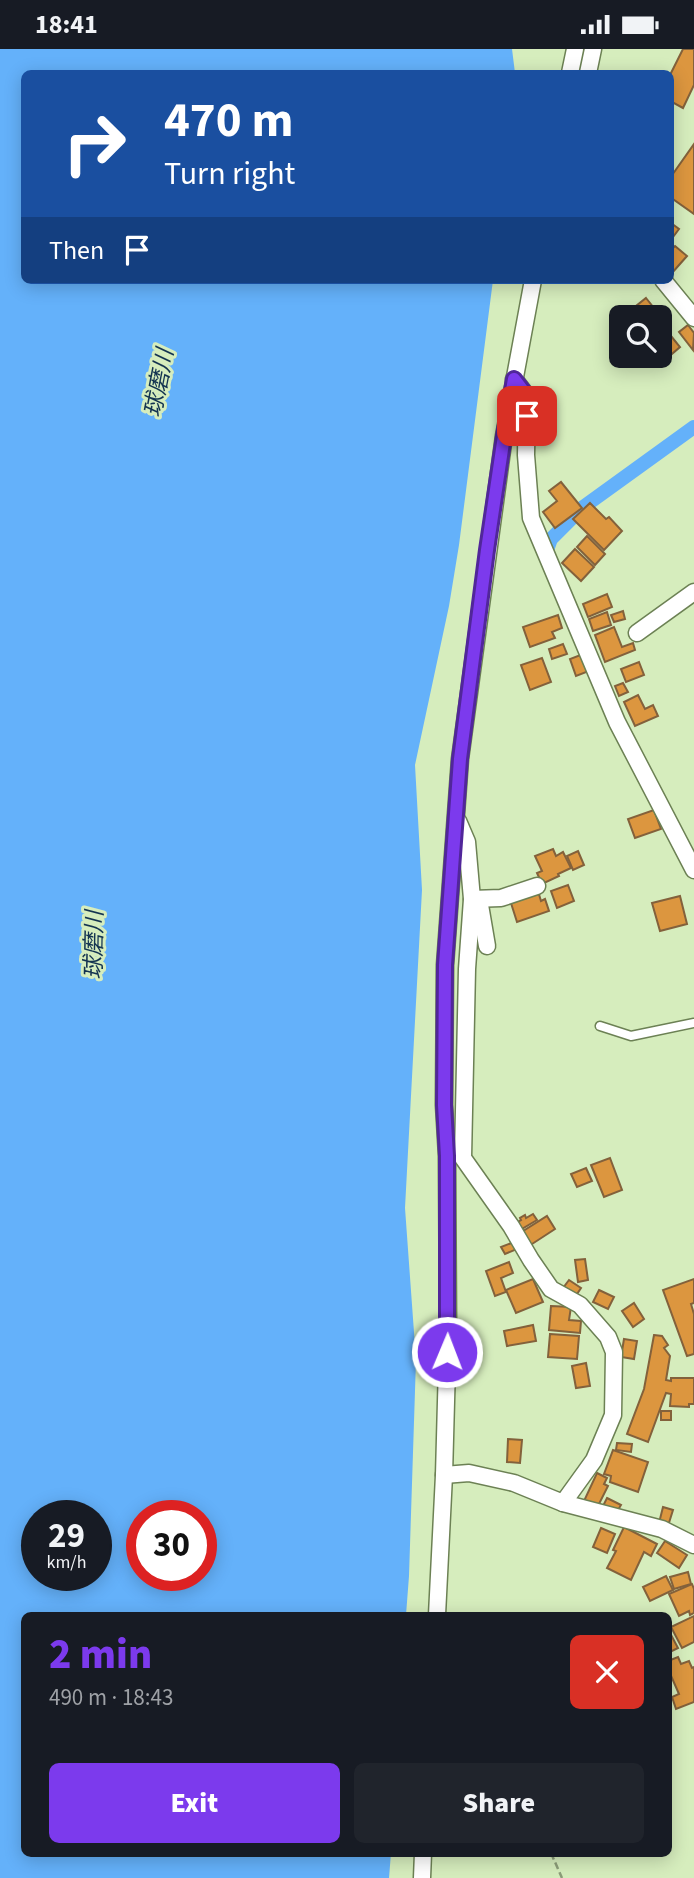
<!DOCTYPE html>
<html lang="en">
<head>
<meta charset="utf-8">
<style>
	body { margin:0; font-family:"Source Sans 3","Noto Sans JP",sans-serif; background:#20242c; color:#f1f3f6; height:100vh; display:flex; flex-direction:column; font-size:26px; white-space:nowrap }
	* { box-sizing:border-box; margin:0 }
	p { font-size:23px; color:#9ea1a6 }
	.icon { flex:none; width:38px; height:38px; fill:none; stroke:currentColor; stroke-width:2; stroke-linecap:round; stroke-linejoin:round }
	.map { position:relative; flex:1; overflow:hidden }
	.drawer { position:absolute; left:21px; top:1563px; width:651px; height:245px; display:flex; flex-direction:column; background:#171b24; border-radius:10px; box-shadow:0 4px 18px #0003 }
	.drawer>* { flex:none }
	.hud { position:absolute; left:21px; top:21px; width:653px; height:214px; border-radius:10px; box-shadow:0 4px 18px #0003; background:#1a4fa0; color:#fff; overflow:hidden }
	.controls { position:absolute; left:609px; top:256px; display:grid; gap:14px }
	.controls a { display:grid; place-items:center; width:63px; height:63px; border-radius:10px; background:#171b24; box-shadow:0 4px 18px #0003; font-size:35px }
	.speed { position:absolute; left:21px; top:1451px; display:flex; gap:14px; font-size:35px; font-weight:700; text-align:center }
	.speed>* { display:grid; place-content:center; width:91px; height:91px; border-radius:50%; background:#171b24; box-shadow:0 4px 18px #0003; line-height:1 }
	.speed small { font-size:18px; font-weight:400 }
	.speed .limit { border:10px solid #d22; background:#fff; color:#111 }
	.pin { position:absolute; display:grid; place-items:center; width:60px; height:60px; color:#fff; margin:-30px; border-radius:14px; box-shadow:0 4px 10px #0006 }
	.me { position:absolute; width:77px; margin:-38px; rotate:1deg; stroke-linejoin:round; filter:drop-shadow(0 0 5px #0008) }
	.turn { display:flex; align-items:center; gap:24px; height:147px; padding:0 28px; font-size:32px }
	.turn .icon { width:91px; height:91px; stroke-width:2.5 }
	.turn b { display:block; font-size:49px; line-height:60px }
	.then { display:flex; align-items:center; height:66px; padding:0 28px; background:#0003; gap:14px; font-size:26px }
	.round { display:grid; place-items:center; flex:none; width:74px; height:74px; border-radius:10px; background:#20242c }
	.summary { display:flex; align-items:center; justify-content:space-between; height:119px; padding:0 28px }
	h1 { font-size:42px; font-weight:800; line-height:52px; color:#7c3aed }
	.button { display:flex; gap:14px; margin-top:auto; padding:14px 28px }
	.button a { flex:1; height:80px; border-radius:10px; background:#7c3aed; color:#fff; font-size:28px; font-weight:800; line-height:80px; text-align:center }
	.button a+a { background:#20242c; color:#f1f3f6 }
	.status { display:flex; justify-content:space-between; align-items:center; height:49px; padding:0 35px; background:#171b24; direction:ltr }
	.status svg { height:19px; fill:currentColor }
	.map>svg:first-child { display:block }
	.water { fill:#64b1fa; fill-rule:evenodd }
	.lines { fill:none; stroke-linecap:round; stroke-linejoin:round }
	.canal { stroke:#64b1fa; stroke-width:14 }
	.building { fill:#dc963f; stroke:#83613b; stroke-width:2 }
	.lane-casing { stroke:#6c8154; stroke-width:11 }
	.street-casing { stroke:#6c8154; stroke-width:19 }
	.path { stroke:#8c9d79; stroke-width:2.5; stroke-dasharray:7 3.5; stroke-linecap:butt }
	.lane { stroke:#fff; stroke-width:8 }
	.street { stroke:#fff; stroke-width:16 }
	.route-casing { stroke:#51269a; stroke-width:18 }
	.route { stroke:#7c3aed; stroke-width:12 }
	.labels { text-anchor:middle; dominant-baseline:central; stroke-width:6; stroke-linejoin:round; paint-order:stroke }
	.water-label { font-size:23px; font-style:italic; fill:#133350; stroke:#d6edbd }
</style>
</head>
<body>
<div class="status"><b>18:41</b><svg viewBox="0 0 49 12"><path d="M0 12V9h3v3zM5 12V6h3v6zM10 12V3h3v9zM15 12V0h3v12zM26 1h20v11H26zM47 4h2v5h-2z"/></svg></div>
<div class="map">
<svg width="694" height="1829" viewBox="0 0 694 1829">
	<rect width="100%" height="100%" fill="#d6edbd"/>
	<path class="water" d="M0,0H512L515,24H24V231H493L459,496L449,557L415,716L422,841L405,1159L416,1311L409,1527L406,1566H24V1804H391L389,1829H0ZM37,1466H96V1526H37ZM142,1466H201V1526H142Z"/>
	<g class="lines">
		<path class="canal" d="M549,511L546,504L551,490L582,459L694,378"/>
	</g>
	<g class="building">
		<path d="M683,0H694V36L683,59L670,52V26Z"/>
		<path d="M694,95V165L670,148V129Z"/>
		<path d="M671,174L679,180L670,192V175Z"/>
		<path d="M675,197L687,207L672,224L670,222V202Z"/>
		<path d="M646,249L658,264L653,268H636L631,261Z"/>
		<path d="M688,276L694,284L693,301L679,283Z"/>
		<path d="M667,282L680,298L666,310L660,302V288Z"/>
		<path d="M561,433L582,459L555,479L543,463L557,452L549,442Z"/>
		<path d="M590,454L606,470L609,468L622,482L604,501L573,470Z"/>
		<path d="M587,487L605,505L595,516L577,498Z"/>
		<path d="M575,500L594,518L581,532L562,514Z"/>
		<path d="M607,545L612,558L588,568L583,555Z"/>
		<path d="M623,562L625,570L614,573L611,566Z"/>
		<path d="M607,563L611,576L593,582L589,570Z"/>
		<path d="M558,566L562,579L552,583L555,589L530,598L523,578Z"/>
		<path d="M614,578L622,598L633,594L635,601L605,613L595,586Z"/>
		<path d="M563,595L567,605L552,610L549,600Z"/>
		<path d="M583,605L589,622L576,627L570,610Z"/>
		<path d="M542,609L551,633L530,641L521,616Z"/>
		<path d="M639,613L644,626L626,633L621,620Z"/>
		<path d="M623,634L628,643L619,647L615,637Z"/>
		<path d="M638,646L645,660L653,656L658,667L635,677L624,653Z"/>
		<path d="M654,761L661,780L635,789L628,770Z"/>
		<path d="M553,800L556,807L563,803L571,819L558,825L559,827L542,835L537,824L542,822L535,807Z"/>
		<path d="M578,802L584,816L573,821L567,807Z"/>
		<path d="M568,836L574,852L557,859L551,842Z"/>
		<path d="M538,842L541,852L545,850L549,862L517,873L510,851Z"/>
		<path d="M680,847L687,875L660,882L652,854Z"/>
		<path d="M610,1109L622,1141L604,1148L591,1116Z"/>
		<path d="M586,1119L592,1132L577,1138L571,1125Z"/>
		<path d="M533,1165L537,1171L520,1181L516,1174L521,1171L520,1169L525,1166L526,1169Z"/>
		<path d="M547,1167L555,1180L529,1197L520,1184Z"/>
		<path d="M514,1193L517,1200L505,1205L501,1198Z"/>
		<path d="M585,1210L588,1231L578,1233L575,1211Z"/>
		<path d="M509,1213L513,1224L501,1229L506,1243L495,1247L486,1222Z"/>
		<path d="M533,1230L543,1253L516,1264L506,1241Z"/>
		<path d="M694,1230V1254L691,1255L694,1265V1305L687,1307L663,1241Z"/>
		<path d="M569,1231L581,1239L575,1248L563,1239Z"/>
		<path d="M599,1241L614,1248L608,1260L593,1253Z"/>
		<path d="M634,1254L644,1270L633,1278L622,1262Z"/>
		<path d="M551,1257L571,1258L569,1271L581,1272L580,1284L549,1281Z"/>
		<path d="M533,1276L536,1292L507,1297L504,1282Z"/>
		<path d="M550,1285L579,1287L577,1310L548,1308Z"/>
		<path d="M654,1286L662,1287L668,1296L664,1299L670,1307L666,1331L671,1332V1329H694V1355H689V1358L670,1357L671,1345L666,1344L648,1393L627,1385L644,1340Z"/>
		<path d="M624,1290L637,1292L634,1310L621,1308Z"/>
		<path d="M586,1314L590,1337L576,1339L572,1317Z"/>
		<rect x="661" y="1362" width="10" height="9"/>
		<path d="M508,1390L522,1391L520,1414L507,1413Z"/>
		<path d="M617,1394L632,1395L631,1403L616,1401Z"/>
		<path d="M613,1401L648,1413L638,1443L610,1433L611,1427L604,1425Z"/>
		<path d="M597,1424L607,1429L604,1435L608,1437L597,1459L584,1452Z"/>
		<path d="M607,1449L621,1456L614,1468L601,1461Z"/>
		<path d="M663,1458L673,1461L668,1477L659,1474Z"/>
		<path d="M624,1478L657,1495L651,1507L644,1503L631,1531L607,1519L616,1502L613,1501Z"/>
		<path d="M601,1479L615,1485L607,1504L593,1498Z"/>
		<path d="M665,1492L687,1506L679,1519L657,1504Z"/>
		<path d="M688,1523L691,1535L674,1540L670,1528Z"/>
		<path d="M666,1527L673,1541L650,1552L643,1538Z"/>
		<path d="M692,1535L694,1540V1564L690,1566L689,1562L679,1567L669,1545Z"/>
		<path d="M694,1567V1593L682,1599L671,1578Z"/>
		<path d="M670,1584L678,1599L668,1604V1585Z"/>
		<path d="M678,1608L681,1615L689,1612L692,1619L694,1618V1653L676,1660L672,1648L679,1645L668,1620V1612Z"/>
	</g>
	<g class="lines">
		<g class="lane-casing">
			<path id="lane" d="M600,977L631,987L694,974"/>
		</g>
		<g class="street-casing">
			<g id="street">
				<path d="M570,24L575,0"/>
				<path d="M588,24L593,0"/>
				<path d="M663,231L694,269"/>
				<path d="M514,330L527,347L526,406L531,469L617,673L694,821"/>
				<path d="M637,584L694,543"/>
				<path d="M458,772L467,793L472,850L467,920L463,1109L511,1177L531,1211L551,1240L580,1256L608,1288L614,1303L613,1366L594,1411L563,1454"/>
				<path d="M472,850L501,849L537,837"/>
				<path d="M479,850L487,897"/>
				<path d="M444,1426L469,1424L514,1434L563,1454L662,1480L694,1496"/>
				<path d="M437,1566L444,1426L448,1279L447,1107L444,1056L445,916L460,710L504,387L533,231"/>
				<path d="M422,1829L423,1804"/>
			</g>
		</g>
		<path class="path" d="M551,1804L562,1829"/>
		<use href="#lane" class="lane"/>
		<use href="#street" class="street"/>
	</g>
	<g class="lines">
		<g class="route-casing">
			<path id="route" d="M447,1303V1107L444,1056L445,916L460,710L487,501L504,387L514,330L527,347V367"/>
		</g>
		<use href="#route" class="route"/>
	</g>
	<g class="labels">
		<g class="water-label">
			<text transform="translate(159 334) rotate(-79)">球磨川</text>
			<text transform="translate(94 896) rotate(-89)">球磨川</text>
		</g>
	</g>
</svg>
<div class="controls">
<a><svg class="icon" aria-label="search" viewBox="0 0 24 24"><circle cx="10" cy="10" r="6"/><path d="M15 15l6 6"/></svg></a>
</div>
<div class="speed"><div>29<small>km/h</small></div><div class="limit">30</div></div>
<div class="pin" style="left:527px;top:367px;background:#d93025"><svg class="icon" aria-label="arrive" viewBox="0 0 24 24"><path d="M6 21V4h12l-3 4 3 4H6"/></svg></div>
<svg class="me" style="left:447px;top:1303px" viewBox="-20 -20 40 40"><circle r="17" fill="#7c3aed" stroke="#fff" stroke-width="3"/><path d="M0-11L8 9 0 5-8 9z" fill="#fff"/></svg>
<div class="hud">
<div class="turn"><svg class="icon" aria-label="right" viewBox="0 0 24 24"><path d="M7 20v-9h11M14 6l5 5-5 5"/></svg><div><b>470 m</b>Turn right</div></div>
<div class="then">Then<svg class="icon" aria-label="arrive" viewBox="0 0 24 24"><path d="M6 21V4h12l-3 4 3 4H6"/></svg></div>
</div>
<section class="drawer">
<div class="summary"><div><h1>2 min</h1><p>490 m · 18:43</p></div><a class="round" style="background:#d93025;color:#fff"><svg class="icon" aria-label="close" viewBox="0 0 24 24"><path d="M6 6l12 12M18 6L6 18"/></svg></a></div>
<div class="button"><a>Exit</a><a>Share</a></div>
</section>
</div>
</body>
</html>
